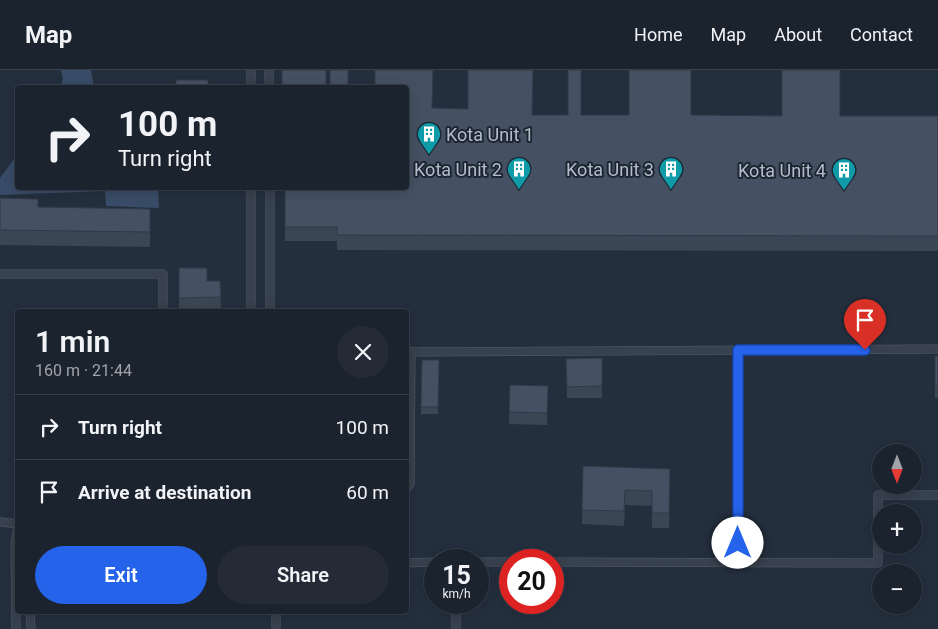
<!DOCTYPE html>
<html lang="en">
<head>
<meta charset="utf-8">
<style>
	body { margin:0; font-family:Roboto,sans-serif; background:#242b36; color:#f1f3f6; height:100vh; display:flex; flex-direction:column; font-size:19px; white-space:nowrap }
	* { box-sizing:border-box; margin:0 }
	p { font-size:16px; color:#a0a4aa }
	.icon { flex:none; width:28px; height:28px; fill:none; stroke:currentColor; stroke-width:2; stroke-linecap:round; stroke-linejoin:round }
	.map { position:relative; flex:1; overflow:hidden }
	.panel { position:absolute; left:15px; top:239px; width:394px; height:305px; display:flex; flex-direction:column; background:#1b232e; border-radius:5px; box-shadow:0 2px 12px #0003,0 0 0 1px #39404a }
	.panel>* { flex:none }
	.banner { position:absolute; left:15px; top:15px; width:394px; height:105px; border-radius:5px; box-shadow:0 2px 12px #0003,0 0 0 1px #39404a; background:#1b232e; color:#f1f3f6; overflow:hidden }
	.needle { width:32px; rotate:180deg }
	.controls { position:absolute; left:872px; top:374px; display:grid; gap:10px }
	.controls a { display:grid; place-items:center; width:50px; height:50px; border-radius:50%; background:#1b232e; box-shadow:0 2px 12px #0003,0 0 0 1px #39404a; font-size:25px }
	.speed { position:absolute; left:424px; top:479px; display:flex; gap:10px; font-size:25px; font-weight:700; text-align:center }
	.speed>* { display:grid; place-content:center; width:65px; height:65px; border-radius:50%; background:#1b232e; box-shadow:0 2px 12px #0003,0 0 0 1px #39404a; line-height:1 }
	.speed small { font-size:12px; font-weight:400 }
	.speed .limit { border:8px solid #d22; background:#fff; color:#111 }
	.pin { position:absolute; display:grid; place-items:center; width:42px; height:42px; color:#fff; margin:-51px -21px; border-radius:50% 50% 50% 0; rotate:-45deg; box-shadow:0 0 5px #0007 }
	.pin .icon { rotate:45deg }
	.me { position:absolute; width:55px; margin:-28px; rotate:0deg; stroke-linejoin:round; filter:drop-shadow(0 0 4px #0008) }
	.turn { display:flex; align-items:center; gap:18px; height:105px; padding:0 20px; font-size:22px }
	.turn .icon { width:65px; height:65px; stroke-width:2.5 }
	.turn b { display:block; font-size:35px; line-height:42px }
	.round { display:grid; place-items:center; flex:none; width:52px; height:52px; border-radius:26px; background:#242b36 }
	.headline { display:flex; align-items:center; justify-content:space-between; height:85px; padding:0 20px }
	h1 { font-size:30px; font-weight:600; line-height:38px }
	.cta { display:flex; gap:10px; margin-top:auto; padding:10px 20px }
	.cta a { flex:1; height:58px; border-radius:30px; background:#2563eb; color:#fff; font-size:20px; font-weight:600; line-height:58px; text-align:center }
	.cta a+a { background:#242b36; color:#f1f3f6 }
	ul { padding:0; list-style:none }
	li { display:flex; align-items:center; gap:15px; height:65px; padding:0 20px; border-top:1px solid #39404a }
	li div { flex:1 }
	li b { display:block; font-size:19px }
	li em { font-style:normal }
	header { display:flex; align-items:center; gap:30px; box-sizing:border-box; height:70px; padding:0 25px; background:#1b232e; border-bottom:1px solid #39404a }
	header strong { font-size:24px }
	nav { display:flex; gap:28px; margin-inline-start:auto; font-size:18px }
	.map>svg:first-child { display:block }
	.water { fill:#394c67 }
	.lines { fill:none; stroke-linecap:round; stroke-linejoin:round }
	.service-casing { stroke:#565f6c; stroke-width:9 }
	.service { stroke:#38414e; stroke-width:8 }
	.wall { fill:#3b4654 }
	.shaded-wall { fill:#303945 }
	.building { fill:#455162; stroke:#303945 }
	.route-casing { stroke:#184099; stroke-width:12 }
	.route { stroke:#2563eb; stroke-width:9 }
	.labels { text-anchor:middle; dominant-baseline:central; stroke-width:4; stroke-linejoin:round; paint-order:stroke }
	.poi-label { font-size:18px; fill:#b4bcc9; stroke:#1d2633; text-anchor:end }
</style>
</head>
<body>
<header>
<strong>Map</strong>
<nav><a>Home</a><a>Map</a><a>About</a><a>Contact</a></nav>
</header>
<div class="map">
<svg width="938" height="559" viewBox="0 0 938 559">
	<rect width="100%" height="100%" fill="#242f3e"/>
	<g class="water">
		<path d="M61,0H91L94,17H60L63,9Z"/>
		<path d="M17,85L18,118H158L159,138L106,136L105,121L0,125V108Z"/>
	</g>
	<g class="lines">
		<g class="service-casing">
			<g id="service">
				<path d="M251,0V18"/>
				<path d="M269,0V18"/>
				<path d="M251,118V241"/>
				<path d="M270,118V241"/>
				<path d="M0,204H163V241"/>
				<path d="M738,280V492"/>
				<path d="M406,282L938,279"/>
				<path d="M406,419L410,414L411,282"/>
				<path d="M0,452L18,454"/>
				<path d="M478,492H510"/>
				<path d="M552,492L878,493V425H938"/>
				<path d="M406,493L435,492"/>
				<path d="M456,532V559"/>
				<path d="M30,541L31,559"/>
				<path d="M16,559L15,475L18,454"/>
				<path d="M276,559V541"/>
			</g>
		</g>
		<use href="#service" class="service"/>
	</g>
	<g class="wall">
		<path d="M432,38L533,45L938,46V181L337,180V171H285V118Z"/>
		<path d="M0,128L38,137L150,139V177L0,175Z"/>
		<path d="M179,198L207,211H220L221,239H179Z"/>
		<rect x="935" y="286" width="3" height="42"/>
		<path d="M602,288V328H567L566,289Z"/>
		<path d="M422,290H439L438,344H421Z"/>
		<path d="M510,315L548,316L547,355L509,354Z"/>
		<path d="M583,396L670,414L669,458H652V436L625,435L624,456L582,454Z"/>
	</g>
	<path class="shaded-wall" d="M670,399V414L669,458V443Z"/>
	<g class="building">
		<rect x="282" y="0" width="44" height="18"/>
		<rect x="330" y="0" width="18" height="18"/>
		<path d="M375,0H433L432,38L468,39V0H533L532,45H568V0H581V45H629V0H691V45L782,46V0H840V46H938V166L337,165V157H285V118H406V18H375Z"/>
		<rect x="176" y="10" width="32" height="8"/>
		<path d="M0,128L38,129V137L150,139V162L0,160Z"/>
		<path d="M179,198H207V211H220L221,227L179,228Z"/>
		<rect x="935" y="286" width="3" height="30"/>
		<path d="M602,288V316L567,317L566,289Z"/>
		<path d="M422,290H439L438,337H421Z"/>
		<path d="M510,315L548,316L547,343L509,342Z"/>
		<path d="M583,396L670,399L669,443H652V421L625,420L624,441L582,440Z"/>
	</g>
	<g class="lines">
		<g class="route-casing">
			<path id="route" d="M738,473V280H865"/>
		</g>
		<use href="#route" class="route"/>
	</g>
	<defs>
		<g id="building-pin" transform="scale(1.25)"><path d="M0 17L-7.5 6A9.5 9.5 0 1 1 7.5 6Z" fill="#0f9aa8" stroke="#1d2633"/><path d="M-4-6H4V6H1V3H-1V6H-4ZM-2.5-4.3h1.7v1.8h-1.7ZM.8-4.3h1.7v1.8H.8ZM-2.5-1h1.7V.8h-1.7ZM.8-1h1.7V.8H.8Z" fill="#fff"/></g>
	</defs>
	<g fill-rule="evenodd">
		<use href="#building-pin" x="429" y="64"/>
		<use href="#building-pin" x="519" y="99"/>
		<use href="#building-pin" x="671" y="99"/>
		<use href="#building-pin" x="844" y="100"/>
	</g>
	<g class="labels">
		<g class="poi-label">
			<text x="446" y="64" text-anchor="start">Kota Unit 1</text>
			<text x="502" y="99">Kota Unit 2</text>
			<text x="654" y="99">Kota Unit 3</text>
			<text x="826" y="100">Kota Unit 4</text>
		</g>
	</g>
</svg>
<div class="controls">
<a><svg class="needle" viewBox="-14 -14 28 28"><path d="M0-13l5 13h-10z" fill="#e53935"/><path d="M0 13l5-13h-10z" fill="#a0a4aa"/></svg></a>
<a>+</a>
<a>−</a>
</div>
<div class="speed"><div>15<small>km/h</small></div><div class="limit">20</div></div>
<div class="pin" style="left:865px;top:280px;background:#d93025"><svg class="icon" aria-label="arrive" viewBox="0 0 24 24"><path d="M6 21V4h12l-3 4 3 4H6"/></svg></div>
<svg class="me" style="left:738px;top:473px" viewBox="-20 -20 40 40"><circle r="19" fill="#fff"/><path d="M0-13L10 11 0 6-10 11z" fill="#2563eb"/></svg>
<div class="banner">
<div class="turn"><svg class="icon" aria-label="right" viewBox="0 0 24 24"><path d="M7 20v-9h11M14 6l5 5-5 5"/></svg><div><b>100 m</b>Turn right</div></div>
</div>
<section class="panel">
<div class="headline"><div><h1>1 min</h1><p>160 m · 21:44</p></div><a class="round"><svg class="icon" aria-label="close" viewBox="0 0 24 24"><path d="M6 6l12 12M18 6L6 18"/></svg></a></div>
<ul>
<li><svg class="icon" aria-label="right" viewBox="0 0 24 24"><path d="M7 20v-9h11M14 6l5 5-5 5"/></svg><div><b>Turn right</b></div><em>100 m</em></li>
<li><svg class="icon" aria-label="arrive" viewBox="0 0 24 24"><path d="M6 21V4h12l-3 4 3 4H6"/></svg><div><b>Arrive at destination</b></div><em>60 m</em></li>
</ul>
<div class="cta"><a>Exit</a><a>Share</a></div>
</section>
</div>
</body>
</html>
